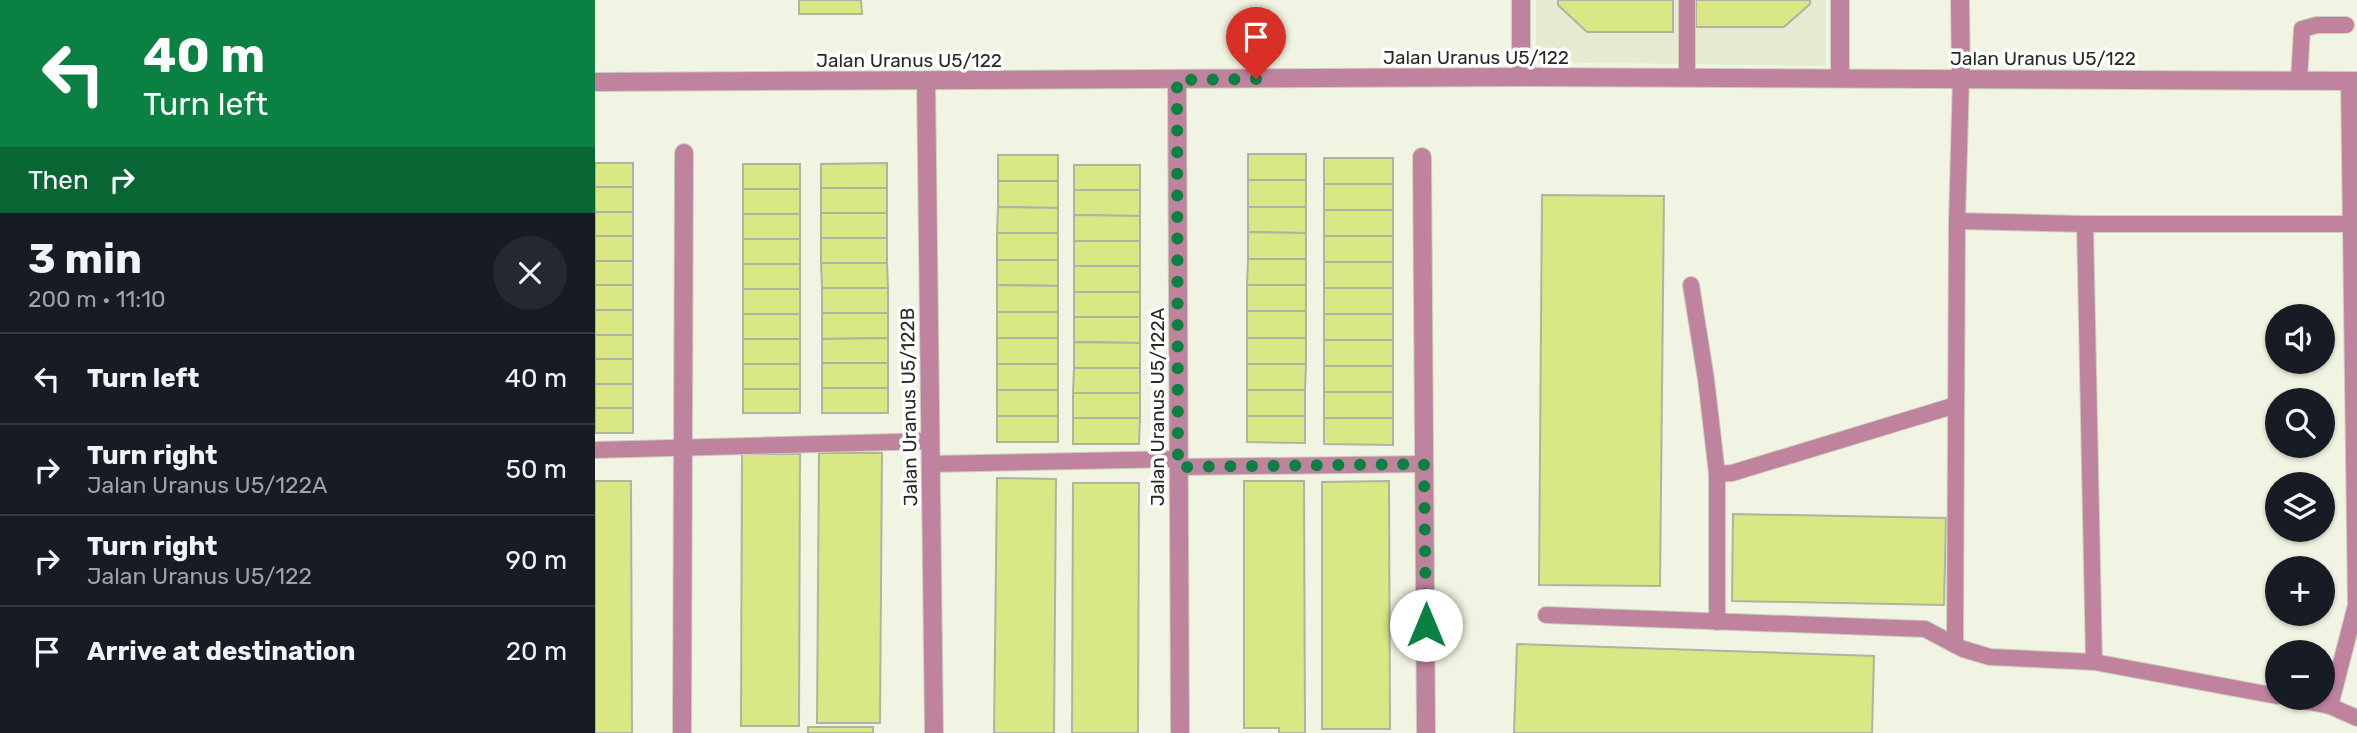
<!DOCTYPE html>
<html lang="en">
<head>
<meta charset="utf-8">
<style>
	body { margin:0; font-family:Rubik,sans-serif; background:#242831; color:#f1f3f6; height:100vh; display:flex; flex-direction:column; font-size:26px; white-space:nowrap }
	* { box-sizing:border-box; margin:0 }
	p { font-size:23px; color:#9ea1a6 }
	.icon { flex:none; width:38px; height:38px; fill:none; stroke:currentColor; stroke-width:2; stroke-linecap:round; stroke-linejoin:round }
	.map { position:relative; flex:1; overflow:hidden }
	.panel { display:flex; flex-direction:column; background:#171b24; width:595px }
	.panel>* { flex:none }
	.hud { background:#0b8043; color:#fff; overflow:hidden }
	.controls { position:absolute; left:1670px; top:304px; display:grid; gap:14px }
	.controls a { display:grid; place-items:center; width:70px; height:70px; border-radius:50%; background:#171b24; box-shadow:0 2px 5px #0004; font-size:35px }
	.pin { position:absolute; display:grid; place-items:center; width:60px; height:60px; color:#fff; margin:-72px -30px; border-radius:50% 50% 50% 0; rotate:-45deg; box-shadow:0 0 7px #0007 }
	.pin .icon { rotate:45deg }
	.me { position:absolute; width:77px; margin:-38px; rotate:0deg; stroke-linejoin:round; filter:drop-shadow(0 0 5px #0008) }
	.turn { display:flex; align-items:center; gap:24px; height:147px; padding:0 28px; font-size:32px }
	.turn .icon { width:91px; height:91px; stroke-width:2.5 }
	.turn b { display:block; font-size:49px; line-height:60px }
	.then { display:flex; align-items:center; height:66px; padding:0 28px; background:#0003; gap:14px; font-size:26px }
	.round { display:grid; place-items:center; flex:none; width:74px; height:74px; border-radius:37px; background:#242831 }
	.summary { display:flex; align-items:center; justify-content:space-between; height:119px; padding:0 28px }
	h1 { font-size:42px; font-weight:700; line-height:52px }
	ul { padding:0; list-style:none }
	li { display:flex; align-items:center; gap:21px; height:91px; padding:0 28px; border-top:2px solid #363941 }
	li div { flex:1 }
	li b { display:block; font-size:26px }
	li em { font-style:normal }
	main { display:flex; flex:1; min-height:0 }
	.map>svg:first-child { display:block }
	.built { fill:#e6ead0 }
	.building { fill:#dae785; stroke:#b0b3a1; stroke-width:2 }
	.lines { fill:none; stroke-linecap:round; stroke-linejoin:round }
	.service-casing { stroke:#cdcfbf; stroke-width:18 }
	.minor-casing { stroke:#cdcfbf; stroke-width:20 }
	.service { stroke:#bf839e; stroke-width:16 }
	.minor { stroke:#bf839e; stroke-width:18 }
	.route { stroke:#0b8043; stroke-width:12; stroke-dasharray:0 21.6 }
	.labels { text-anchor:middle; dominant-baseline:central; stroke-width:7; stroke-linejoin:round; paint-order:stroke }
	.street-label { font-size:19px; fill:#282922; stroke:#fff }
</style>
</head>
<body>
<main>
<section class="panel">
<div class="hud">
<div class="turn"><svg class="icon" aria-label="left" viewBox="0 0 24 24"><path d="M17 20v-9H6M10 6l-5 5 5 5"/></svg><div><b>40 m</b>Turn left</div></div>
<div class="then">Then<svg class="icon" aria-label="right" viewBox="0 0 24 24"><path d="M7 20v-9h11M14 6l5 5-5 5"/></svg></div>
</div>
<div class="summary"><div><h1>3 min</h1><p>200 m · 11:10</p></div><a class="round"><svg class="icon" aria-label="close" viewBox="0 0 24 24"><path d="M6 6l12 12M18 6L6 18"/></svg></a></div>
<ul>
<li><svg class="icon" aria-label="left" viewBox="0 0 24 24"><path d="M17 20v-9H6M10 6l-5 5 5 5"/></svg><div><b>Turn left</b></div><em>40 m</em></li>
<li><svg class="icon" aria-label="right" viewBox="0 0 24 24"><path d="M7 20v-9h11M14 6l5 5-5 5"/></svg><div><b>Turn right</b><p>Jalan Uranus U5/122A</p></div><em>50 m</em></li>
<li><svg class="icon" aria-label="right" viewBox="0 0 24 24"><path d="M7 20v-9h11M14 6l5 5-5 5"/></svg><div><b>Turn right</b><p>Jalan Uranus U5/122</p></div><em>90 m</em></li>
<li><svg class="icon" aria-label="arrive" viewBox="0 0 24 24"><path d="M6 21V4h12l-3 4 3 4H6"/></svg><div><b>Arrive at destination</b></div><em>20 m</em></li>
</ul>
</section>
<div class="map">
<svg width="1762" height="733" viewBox="0 0 1762 733">
	<rect width="100%" height="100%" fill="#f1f4e2"/>
	<path class="built" d="M941,0H1231V66L941,62Z"/>
	<g class="building">
		<path d="M204,0H266L267,14H204Z"/>
		<path d="M963,0H1078V32H992L963,5Z"/>
		<path d="M1101,0H1215V4L1189,27H1101Z"/>
		<rect x="653" y="154" width="58" height="26"/>
		<rect x="403" y="155" width="60" height="26"/>
		<rect x="729" y="158" width="69" height="26"/>
		<rect x="0" y="163" width="38" height="24"/>
		<path d="M292,163V188H226V164Z"/>
		<rect x="148" y="164" width="57" height="25"/>
		<rect x="479" y="165" width="66" height="25"/>
		<rect x="653" y="180" width="58" height="27"/>
		<path d="M403,181H463V208L403,207Z"/>
		<rect x="729" y="184" width="69" height="26"/>
		<rect x="0" y="187" width="38" height="25"/>
		<rect x="226" y="188" width="66" height="25"/>
		<rect x="148" y="189" width="57" height="25"/>
		<path d="M479,190H545V216L479,215Z"/>
		<path d="M947,195L1069,196L1065,586L944,585Z"/>
		<path d="M403,207L463,208V233H402Z"/>
		<path d="M653,207H711V233L653,232Z"/>
		<rect x="729" y="210" width="69" height="26"/>
		<rect x="0" y="212" width="38" height="24"/>
		<rect x="226" y="213" width="66" height="25"/>
		<rect x="148" y="214" width="57" height="25"/>
		<path d="M479,215L545,216V241H479Z"/>
		<path d="M653,232L711,233V259H653Z"/>
		<rect x="402" y="233" width="61" height="27"/>
		<rect x="0" y="236" width="38" height="25"/>
		<rect x="729" y="236" width="69" height="26"/>
		<rect x="226" y="238" width="66" height="25"/>
		<rect x="148" y="239" width="57" height="25"/>
		<rect x="479" y="241" width="66" height="25"/>
		<path d="M653,259H711V285H652Z"/>
		<path d="M402,260H463V286L402,285Z"/>
		<rect x="0" y="261" width="38" height="24"/>
		<rect x="729" y="262" width="69" height="26"/>
		<path d="M226,263H292L293,288H227Z"/>
		<rect x="148" y="264" width="57" height="25"/>
		<rect x="479" y="266" width="66" height="26"/>
		<rect x="0" y="285" width="38" height="25"/>
		<path d="M402,285L463,286V312H402Z"/>
		<rect x="652" y="285" width="59" height="26"/>
		<rect x="227" y="288" width="66" height="25"/>
		<rect x="729" y="288" width="69" height="26"/>
		<rect x="148" y="289" width="57" height="25"/>
		<rect x="479" y="292" width="66" height="25"/>
		<rect x="0" y="310" width="38" height="25"/>
		<rect x="652" y="311" width="59" height="27"/>
		<rect x="402" y="312" width="61" height="26"/>
		<path d="M227,313H293V338L227,339Z"/>
		<rect x="148" y="314" width="57" height="25"/>
		<rect x="729" y="314" width="69" height="26"/>
		<path d="M479,317H545V343L479,342Z"/>
		<rect x="0" y="335" width="38" height="24"/>
		<path d="M293,338V363H227V339Z"/>
		<rect x="402" y="338" width="61" height="26"/>
		<rect x="652" y="338" width="59" height="26"/>
		<rect x="148" y="339" width="57" height="25"/>
		<rect x="729" y="340" width="69" height="26"/>
		<path d="M479,342L545,343V368H479Z"/>
		<rect x="0" y="359" width="38" height="25"/>
		<rect x="227" y="363" width="66" height="25"/>
		<rect x="148" y="364" width="57" height="25"/>
		<rect x="402" y="364" width="61" height="26"/>
		<path d="M652,364H711L710,390H652Z"/>
		<rect x="729" y="366" width="69" height="26"/>
		<path d="M479,368H545V393H478Z"/>
		<rect x="0" y="384" width="38" height="24"/>
		<rect x="227" y="388" width="66" height="25"/>
		<rect x="148" y="389" width="57" height="24"/>
		<rect x="402" y="390" width="61" height="26"/>
		<rect x="652" y="390" width="58" height="26"/>
		<rect x="729" y="392" width="69" height="26"/>
		<rect x="478" y="393" width="67" height="25"/>
		<rect x="0" y="408" width="38" height="25"/>
		<rect x="402" y="416" width="61" height="26"/>
		<path d="M652,416H710V443L652,442Z"/>
		<path d="M478,418H545L544,444H478Z"/>
		<path d="M729,418H798V445L729,444Z"/>
		<path d="M224,453H287L285,723H222Z"/>
		<path d="M147,454H205L204,726H146Z"/>
		<path d="M402,478L461,479L459,733H399Z"/>
		<path d="M0,481H36L37,733H0Z"/>
		<path d="M649,481H709L710,733H684V728H649Z"/>
		<path d="M794,481L795,729H727V482Z"/>
		<path d="M478,483H544L543,733H477Z"/>
		<path d="M1138,514L1351,518L1349,605L1137,601Z"/>
		<path d="M922,644L1279,656L1277,733H919Z"/>
		<rect x="213" y="727" width="65" height="6"/>
	</g>
	<g class="lines">
		<g class="service-casing">
			<g id="service">
				<path d="M1092,78V0"/>
				<path d="M1704,80L1707,29L1722,25H1751"/>
				<path d="M1754,81L1761,605L1735,706L1762,718"/>
				<path d="M1362,221L1490,224H1756"/>
				<path d="M1490,224L1499,662"/>
				<path d="M1096,285L1111,379L1122,474V622"/>
				<path d="M0,450L336,441"/>
				<path d="M336,464L583,459"/>
				<path d="M583,467L829,464"/>
				<path d="M1122,474L1137,473L1361,405"/>
				<path d="M951,615L1330,629L1368,649L1395,657L1499,662L1682,696"/>
				<path d="M1360,645L1362,221L1366,78"/>
				<path d="M1694,698L1735,706"/>
			</g>
		</g>
		<g class="minor-casing">
			<g id="minor">
				<path d="M926,0V77"/>
				<path d="M1365,0L1366,78"/>
				<path d="M1245,78V0"/>
				<path d="M582,80L585,733"/>
				<path d="M331,81L339,733"/>
				<path d="M0,82L926,77L1762,81"/>
				<path d="M827,157L831,733"/>
				<path d="M87,733L89,153"/>
			</g>
		</g>
		<use href="#service" class="service"/>
		<use href="#minor" class="minor"/>
	</g>
	<g class="lines">
		<path class="route" d="M661,79L582,80L583,467L829,464L831,625"/>
	</g>
	<g class="labels">
		<g class="street-label">
			<text x="881" y="57">Jalan Uranus U5/122</text>
			<text x="1448" y="58">Jalan Uranus U5/122</text>
			<text x="314" y="60">Jalan Uranus U5/122</text>
			<text transform="translate(314 407) rotate(-91)">Jalan Uranus U5/122B</text>
			<text transform="translate(562 407) rotate(-90)">Jalan Uranus U5/122A</text>
		</g>
	</g>
</svg>
<div class="controls">
<a><svg class="icon" aria-label="sound" viewBox="0 0 24 24"><path d="M4 9h4l5-4v14l-5-4H4zM17 9q2 3 0 6"/></svg></a>
<a><svg class="icon" aria-label="search" viewBox="0 0 24 24"><circle cx="10" cy="10" r="6"/><path d="M15 15l6 6"/></svg></a>
<a><svg class="icon" aria-label="layers" viewBox="0 0 24 24"><path d="M12 4l9 5-9 5-9-5zM3 14l9 5 9-5"/></svg></a>
<a>+</a>
<a>−</a>
</div>
<div class="pin" style="left:661px;top:79px;background:#d93025"><svg class="icon" aria-label="arrive" viewBox="0 0 24 24"><path d="M6 21V4h12l-3 4 3 4H6"/></svg></div>
<svg class="me" style="left:831px;top:625px" viewBox="-20 -20 40 40"><circle r="19" fill="#fff"/><path d="M0-13L10 11 0 6-10 11z" fill="#0b8043"/></svg>
</div>
</main>
</body>
</html>
